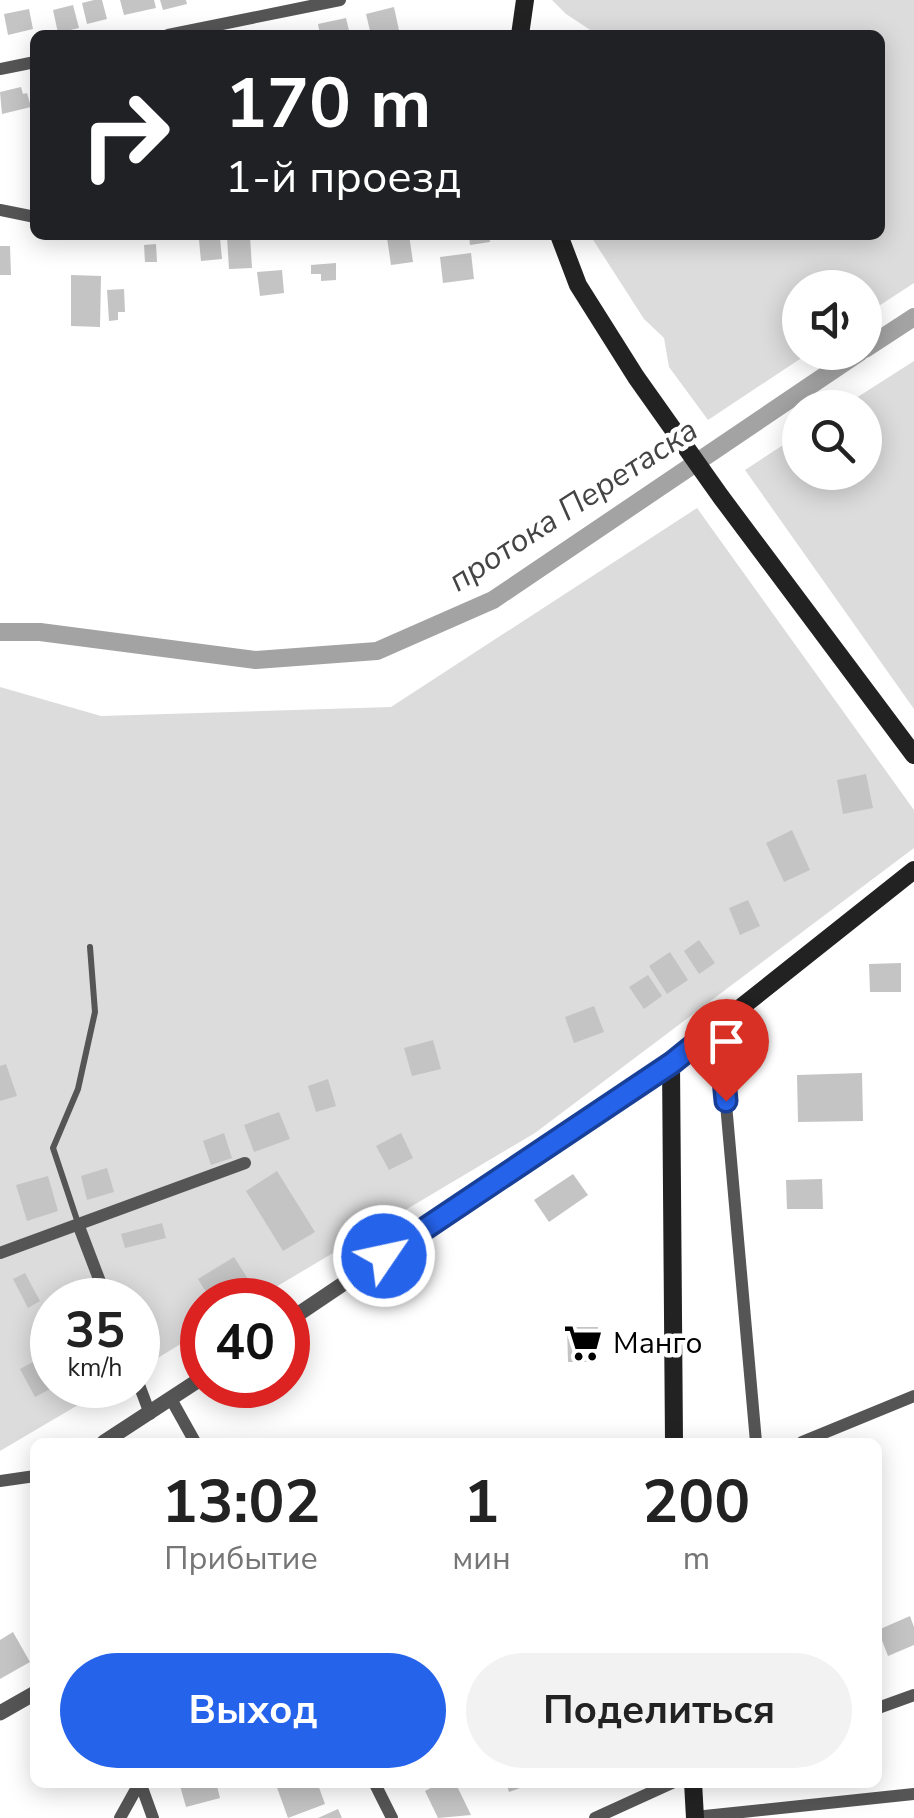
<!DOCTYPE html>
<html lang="ru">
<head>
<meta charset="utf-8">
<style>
	body { margin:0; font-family:"Nunito Sans",sans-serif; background:#f2f2f2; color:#222; height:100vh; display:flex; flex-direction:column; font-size:38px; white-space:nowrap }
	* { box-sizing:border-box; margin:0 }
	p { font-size:32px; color:#767676 }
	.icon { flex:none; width:55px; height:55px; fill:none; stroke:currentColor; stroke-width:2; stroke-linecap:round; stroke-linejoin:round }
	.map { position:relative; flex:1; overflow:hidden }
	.panel { position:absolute; left:30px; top:1438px; width:852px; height:350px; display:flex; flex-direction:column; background:#fff; border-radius:15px; box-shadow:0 5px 25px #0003 }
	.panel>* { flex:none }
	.top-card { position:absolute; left:30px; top:30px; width:855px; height:210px; border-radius:15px; box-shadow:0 5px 25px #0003; background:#202124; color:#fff; overflow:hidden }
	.fabs { position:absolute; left:782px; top:270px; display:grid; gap:20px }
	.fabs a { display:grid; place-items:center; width:100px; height:100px; border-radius:50%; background:#fff; box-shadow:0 5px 25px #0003; font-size:50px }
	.speed { position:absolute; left:30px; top:1278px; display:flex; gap:20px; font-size:50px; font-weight:700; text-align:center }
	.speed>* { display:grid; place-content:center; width:130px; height:130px; border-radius:50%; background:#fff; box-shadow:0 5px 25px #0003; line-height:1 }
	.speed small { font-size:25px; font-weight:400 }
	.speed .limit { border:15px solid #d22; background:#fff; color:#111 }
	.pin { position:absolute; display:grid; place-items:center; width:85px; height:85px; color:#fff; margin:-102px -42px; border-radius:50% 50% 50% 0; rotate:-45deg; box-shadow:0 0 10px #0007 }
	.pin .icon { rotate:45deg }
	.me { position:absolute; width:110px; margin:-55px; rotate:56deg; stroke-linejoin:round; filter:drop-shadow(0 0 8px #0008) }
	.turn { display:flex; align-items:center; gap:35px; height:210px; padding:0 30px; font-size:45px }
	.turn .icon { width:130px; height:130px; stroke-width:2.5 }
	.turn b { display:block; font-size:70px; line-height:85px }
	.eta { display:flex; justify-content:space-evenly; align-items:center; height:170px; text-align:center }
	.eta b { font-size:60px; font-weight:700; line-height:70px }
	.primary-button { display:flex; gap:20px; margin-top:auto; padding:20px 30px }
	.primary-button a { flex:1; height:115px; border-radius:60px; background:#2563eb; color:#fff; font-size:40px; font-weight:700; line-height:115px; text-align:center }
	.primary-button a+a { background:#f2f2f2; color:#222 }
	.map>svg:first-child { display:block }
	.green { fill:#dcdcdc }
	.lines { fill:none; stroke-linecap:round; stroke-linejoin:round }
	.canal { stroke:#a3a3a3; stroke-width:18 }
	.building { fill:#c4c4c4 }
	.service { stroke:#555; stroke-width:6 }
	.minor { stroke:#555; stroke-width:12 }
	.tertiary { stroke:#555; stroke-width:15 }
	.secondary { stroke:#222; stroke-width:18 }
	.route-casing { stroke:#184099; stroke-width:25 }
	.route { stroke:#2563eb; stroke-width:18 }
	.labels { text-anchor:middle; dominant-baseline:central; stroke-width:9; stroke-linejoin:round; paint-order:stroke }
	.poi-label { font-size:30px; fill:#000; stroke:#fff; text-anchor:start }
	.water-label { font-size:32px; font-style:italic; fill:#444; stroke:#fff }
</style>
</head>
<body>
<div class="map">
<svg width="914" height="1818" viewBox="0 0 914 1818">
	<rect width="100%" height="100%" fill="#fff"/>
	<g class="green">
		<path d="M552,0H914V283L865,315V288H800V352L809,353L708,420L669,367L664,338L644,319L590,235H880V35H598L566,14Z"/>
		<path d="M914,361V709L745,470L800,434V472H865V408L842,407Z"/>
		<path d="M697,508L914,810V848L535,1133L254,1300H202V1331L138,1370V1300H52V1385H112L0,1451V687L101,716L391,707Z"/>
	</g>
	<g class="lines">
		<g class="canal">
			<path d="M865,349L914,317"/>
			<path d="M0,632H40L256,660L377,651L493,600L860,352"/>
		</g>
	</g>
	<g class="building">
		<path d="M94,0H102L107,19L87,24L82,3Z"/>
		<path d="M120,0H154L156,8L124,15Z"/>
		<path d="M160,0H186L187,4L163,10Z"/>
		<path d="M73,5L79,28L58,33L53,10Z"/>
		<path d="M394,7L400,35H371L366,14Z"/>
		<path d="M29,9L33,29L8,35L4,14Z"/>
		<path d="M346,18L350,35H320L318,24Z"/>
		<path d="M21,87L23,94L27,93L31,107L2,114L0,92Z"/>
		<path d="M409,235L413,262L391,265L387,238Z"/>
		<path d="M469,235H489L490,242L470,245Z"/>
		<path d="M250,236L252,268L229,269L227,237Z"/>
		<path d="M220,238L222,259L201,261L199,240Z"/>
		<path d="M156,244L157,262H145L144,245Z"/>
		<path d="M0,246H10L11,275H0Z"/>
		<path d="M471,253L474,279L443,283L440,257Z"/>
		<path d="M336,263V280L321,281V274H311V265Z"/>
		<path d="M282,270L284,293L260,296L257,272Z"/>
		<path d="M71,275L101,276L100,327L71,326Z"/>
		<path d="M124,289L125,312H118V320L109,321L107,290Z"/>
		<path d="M866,774L873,808L843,814L837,780Z"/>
		<path d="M792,830L810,870L784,882L766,843Z"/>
		<path d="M748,900L760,926L740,935L729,908Z"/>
		<path d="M699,940L715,963L699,974L684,951Z"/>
		<path d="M670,952L688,980L667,994L649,966Z"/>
		<path d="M901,963V992H870L869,964Z"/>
		<path d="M648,975L662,996L644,1009L629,987Z"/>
		<path d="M594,1006L604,1032L574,1043L565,1017Z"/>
		<path d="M433,1040L441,1069L412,1076L404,1048Z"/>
		<path d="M6,1064L17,1096L0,1101V1066Z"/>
		<path d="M862,1073L863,1121L798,1122L797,1075Z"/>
		<path d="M328,1079L336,1106L316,1112L308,1086Z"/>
		<path d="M279,1112L290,1139L254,1152L244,1125Z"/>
		<path d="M224,1133L232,1158L211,1165L203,1141Z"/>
		<path d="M401,1133L413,1158L389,1170L376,1146Z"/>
		<path d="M107,1168L114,1192L87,1200L81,1176Z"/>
		<path d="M277,1171L315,1232L283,1251L246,1191Z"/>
		<path d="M573,1174L588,1195L549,1222L534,1200Z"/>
		<path d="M48,1176L58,1211L27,1221L16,1185Z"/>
		<path d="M822,1179L823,1209H787L786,1180Z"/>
		<path d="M162,1223L166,1238L125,1248L121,1234Z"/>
		<path d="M234,1257L248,1279L211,1300L198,1279Z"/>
		<path d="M25,1273L40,1301L28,1308L13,1279Z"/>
		<path d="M567,1327H598V1362H568Z"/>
		<path d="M46,1355L52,1368V1385H58L35,1397L20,1369Z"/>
		<path d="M910,1616L914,1627V1645L888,1656L878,1630Z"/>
		<path d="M13,1632L30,1662L0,1679V1640Z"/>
		<path d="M179,1782H216L220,1798L186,1807Z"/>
		<path d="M275,1782H317L325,1804L288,1818Z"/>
		<path d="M442,1782H455L471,1815L438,1818L425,1791Z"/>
		<path d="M506,1782H534V1783L509,1792Z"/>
		<path d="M338,1809L342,1818H318Z"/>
	</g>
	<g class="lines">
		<path class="service" d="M78,1223L53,1148L78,1089L95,1012L90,947"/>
		<g class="minor">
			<path d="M168,35L340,0"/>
			<path d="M0,69L35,62"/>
			<path d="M0,210L35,217"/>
			<path d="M719,1025L756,1442"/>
			<path d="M78,1224L107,1300"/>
			<path d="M0,1253L245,1163"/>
			<path d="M138,1382L150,1414"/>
			<path d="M171,1399L195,1442"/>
			<path d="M802,1442L914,1396"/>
			<path d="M0,1481L35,1476"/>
			<path d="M878,1708L914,1695"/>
			<path d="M140,1782L153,1818"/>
			<path d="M374,1782L392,1818"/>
			<path d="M695,1817L914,1794"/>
			<path d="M120,1818L140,1782"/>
			<path d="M595,1818L674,1782"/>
		</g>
		<g class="tertiary">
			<path d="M288,1321L671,1063"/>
			<path d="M104,1442L202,1378"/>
			<path d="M0,1713L35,1693"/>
		</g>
		<g class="secondary">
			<path d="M520,35L525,0"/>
			<path d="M559,235L578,285L636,377L721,497L914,755"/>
			<path d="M674,1442L671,1063L914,870"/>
			<path d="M693,1782L695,1818"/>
		</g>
	</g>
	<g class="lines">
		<g class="route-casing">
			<path id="route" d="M384,1256L672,1063L719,1025L726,1101"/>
		</g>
		<use href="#route" class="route"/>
	</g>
	<defs>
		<g id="supermarket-bare" transform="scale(3)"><path d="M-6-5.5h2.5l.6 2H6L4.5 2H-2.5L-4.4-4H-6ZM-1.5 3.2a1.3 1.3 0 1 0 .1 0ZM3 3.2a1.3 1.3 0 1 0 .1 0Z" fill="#000" stroke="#fff" stroke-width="2.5" paint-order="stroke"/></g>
	</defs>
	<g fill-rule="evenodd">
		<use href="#supermarket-bare" x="583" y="1343"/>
	</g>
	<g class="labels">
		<g class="poi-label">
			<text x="613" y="1343">Манго</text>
		</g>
		<g class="water-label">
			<text transform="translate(573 505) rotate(-33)">протока Перетаска</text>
		</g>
	</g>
</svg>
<div class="fabs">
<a><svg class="icon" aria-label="sound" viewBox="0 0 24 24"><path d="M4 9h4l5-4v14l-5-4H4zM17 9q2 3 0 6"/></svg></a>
<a><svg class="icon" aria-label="search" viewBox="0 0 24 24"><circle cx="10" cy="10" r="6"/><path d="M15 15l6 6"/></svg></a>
</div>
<div class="speed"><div>35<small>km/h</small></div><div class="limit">40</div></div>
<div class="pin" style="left:726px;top:1101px;background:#d93025"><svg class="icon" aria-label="arrive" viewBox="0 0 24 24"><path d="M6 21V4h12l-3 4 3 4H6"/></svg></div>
<svg class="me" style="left:384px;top:1256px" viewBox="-20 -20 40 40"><circle r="17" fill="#2563eb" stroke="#fff" stroke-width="3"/><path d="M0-11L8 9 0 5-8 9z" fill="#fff"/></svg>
<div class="top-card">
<div class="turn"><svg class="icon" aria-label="right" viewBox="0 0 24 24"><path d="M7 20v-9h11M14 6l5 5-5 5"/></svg><div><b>170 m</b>1-й проезд</div></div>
</div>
<section class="panel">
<div class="eta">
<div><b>13:02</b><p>Прибытие</p></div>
<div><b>1</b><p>мин</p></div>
<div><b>200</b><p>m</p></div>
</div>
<div class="primary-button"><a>Выход</a><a>Поделиться</a></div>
</section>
</div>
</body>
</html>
